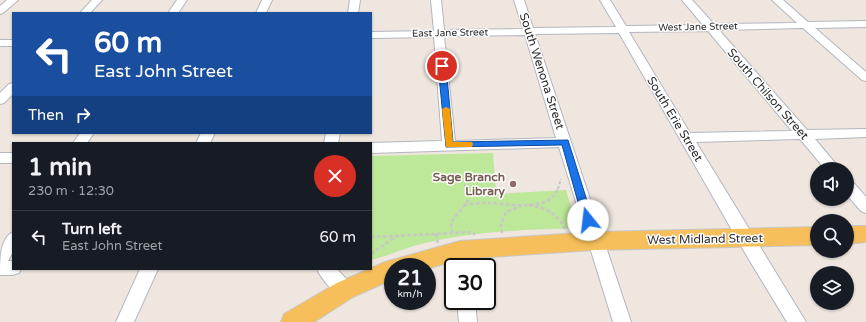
<!DOCTYPE html>
<html lang="en">
<head>
<meta charset="utf-8">
<style>
	body { margin:0; font-family:"Varela Round",sans-serif; background:#242831; color:#f1f3f6; height:100vh; display:flex; flex-direction:column; font-size:15px; white-space:nowrap }
	* { box-sizing:border-box; margin:0 }
	p { font-size:13px; color:#9ea1a6 }
	.icon { flex:none; width:22px; height:22px; fill:none; stroke:currentColor; stroke-width:2; stroke-linecap:round; stroke-linejoin:round }
	.map { position:relative; flex:1; overflow:hidden }
	.panel { position:absolute; left:12px; top:142px; width:360px; height:128px; display:flex; flex-direction:column; background:#171b24; border-radius:0px; box-shadow:0 1px 3px #0004 }
	.panel>* { flex:none }
	.hud { position:absolute; left:12px; top:12px; width:360px; height:122px; border-radius:0px; box-shadow:0 1px 3px #0004; background:#1a4fa0; color:#fff; overflow:hidden }
	.fabs { position:absolute; left:810px; top:162px; display:grid; gap:8px }
	.fabs a { display:grid; place-items:center; width:44px; height:44px; border-radius:50%; background:#171b24; box-shadow:0 1px 3px #0004; font-size:20px }
	.speed { position:absolute; left:384px; top:258px; display:flex; gap:8px; font-size:20px; font-weight:700; text-align:center }
	.speed>* { display:grid; place-content:center; width:52px; height:52px; border-radius:50%; background:#171b24; box-shadow:0 1px 3px #0004; line-height:1 }
	.speed small { font-size:10px; font-weight:400 }
	.speed .limit { border:2px solid #111; border-radius:6px; background:#fff; color:#111 }
	.pin { position:absolute; display:grid; place-items:center; width:34px; height:34px; color:#fff; margin:-17px; border:2px solid #fff; border-radius:50%; box-shadow:0 1px 4px #0007 }
	.me { position:absolute; width:44px; margin:-22px; rotate:344deg; stroke-linejoin:round; filter:drop-shadow(0 0 3px #0008) }
	.turn { display:flex; align-items:center; gap:14px; height:84px; padding:0 16px; font-size:18px }
	.turn .icon { width:52px; height:52px; stroke-width:2.5 }
	.turn b { display:block; font-size:28px; line-height:34px }
	.then { display:flex; align-items:center; height:38px; padding:0 16px; background:#0003; gap:8px; font-size:15px }
	.round { display:grid; place-items:center; flex:none; width:42px; height:42px; border-radius:21px; background:#242831 }
	.head { display:flex; align-items:center; justify-content:space-between; height:68px; padding:0 16px }
	h1 { font-size:24px; font-weight:700; line-height:30px }
	ul { padding:0; list-style:none }
	li { display:flex; align-items:center; gap:12px; height:52px; padding:0 16px; border-top:1px solid #363941 }
	li div { flex:1 }
	li b { display:block; font-size:15px }
	li em { font-style:normal }
	.map>svg:first-child { display:block }
	.green { fill:#bde799 }
	.lines { fill:none; stroke-linecap:round; stroke-linejoin:round }
	.minor-casing { stroke:#b3b7c0; stroke-width:2 }
	.major-casing { stroke:#c8c8c8; stroke-width:2 }
	.path-far1 { stroke:#c8c8c8; stroke-width:2; stroke-dasharray:3 2; stroke-linecap:butt }
	.path { stroke:#c8c8c8; stroke-width:2.5; stroke-dasharray:3.5 2.5; stroke-linecap:butt }
	.minor { fill:#fff; fill-rule:evenodd }
	.major { fill:#f7bf5b; fill-rule:evenodd }
	.route { fill:#1a73e8; stroke:#114b97 }
	.slow { fill:#f59e0b }
	.education-dot { fill:#8d6e63; stroke:#fff; stroke-width:1.5 }
	.labels { text-anchor:middle; dominant-baseline:central; stroke-width:3; stroke-linejoin:round; paint-order:stroke }
	.far-street-label { font-size:10px; fill:#2d2d2d; stroke:#fff }
	.street-label { font-size:12px; fill:#2d2d2d; stroke:#fff }
	.education-label { font-size:12px; font-weight:bold; fill:#785e54; stroke:#fff; text-anchor:end }
</style>
</head>
<body>
<div class="map">
<svg width="866" height="322" viewBox="0 0 866 322">
	<rect width="100%" height="100%" fill="#eee6df"/>
	<path class="green" d="M493,153L496,194L566,190L577,228C524,230 472,231 421,244C404,248 388,256 371,260V156Z"/>
	<g class="lines">
		<g class="minor-casing">
			<g id="minor">
				<path d="M7,0H18L3,13L0,14V6Z"/>
				<path d="M92,0H102L90,13H80Z"/>
				<path d="M177,0H187L178,13H168Z"/>
				<path d="M262,0H272L266,13H256Z"/>
				<path d="M350,0H360L358,13H348Z"/>
				<path d="M431,0H441L444,30L523,29L514,0H524L533,28L616,27L600,0H610L626,26L703,25L682,0H692L714,24L797,23L772,0H783L808,22L866,21V27L815,28L866,72V81L862,80L803,28L719,30L807,130L866,129V137L815,139L840,169H825L800,139L696,142L806,322H787L748,258L619,33L535,34L631,322H613L559,147L371,153V143L442,141L434,37L371,38V32L434,31ZM708,31L792,131L690,133L629,32ZM525,35L556,138L455,141L444,36Z"/>
				<rect x="0" y="40" width="13" height="6"/>
				<path d="M13,83V94L4,103L0,104V93L9,84Z"/>
				<path d="M80,133H94L87,143H73Z"/>
				<path d="M201,133H215L210,143H196Z"/>
				<path d="M326,133H340L338,143H324Z"/>
				<rect x="0" y="153" width="13" height="10"/>
				<path d="M847,180L852,181L866,197V213L861,211L847,195Z"/>
				<path d="M13,232V252L8,261H13V269H21L19,273L13,275H0C0,260 0,238 13,232Z"/>
				<path d="M460,243L466,245L468,250L471,267H453L452,250L454,245Z"/>
				<path d="M140,269H158L134,322H116Z"/>
				<path d="M317,269H337L351,284L354,290L351,296L345,298C334,294 322,280 317,269Z"/>
				<path d="M457,301H475L477,322H459Z"/>
			</g>
		</g>
		<g class="major-casing">
			<g id="major">
				<path d="M847,226H866V242L847,244Z"/>
				<path d="M817,227V245L594,250L460,259L427,269V267H393V279L353,297L314,322H281L284,314L337,283L385,262L460,241L594,232Z"/>
			</g>
		</g>
		<g class="path-far1">
			<path d="M465,184L466,189"/>
			<path d="M558,189L561,179"/>
		</g>
		<g class="path">
			<path d="M464,205C471,204 479,203 486,203C507,203 550,214 558,188"/>
			<path d="M529,205C546,208 557,213 565,229"/>
			<path d="M452,233L451,222L468,201L466,188"/>
			<path d="M502,233L501,225L506,212L521,206"/>
			<path d="M436,234L438,243"/>
			<path d="M371,237L396,236"/>
			<path d="M371,254L397,236L472,232L475,235"/>
		</g>
		<use href="#minor" class="minor"/>
		<use href="#major" class="major"/>
	</g>
	<path class="route" d="M442,64L446,66L453,142L568,140L593,220L592,223H584L583,220L562,145L446,147L438,66Z"/>
	<path class="slow" d="M446,107L450,109L453,142H472L473,144L472,147H446L442,109Z"/>
	<circle class="education-dot" cx="513" cy="184" r="4"/>
	<g class="labels">
		<g class="far-street-label">
			<text transform="translate(698 27) rotate(-1)">West Jane Street</text>
			<text transform="translate(450 33) rotate(-1)">East Jane Street</text>
		</g>
		<g class="street-label">
			<text transform="translate(542 71) rotate(72)">South Wenona Street</text>
			<text transform="translate(768 94) rotate(49)">South Chilson Street</text>
			<text transform="translate(675 119) rotate(59)">South Erie Street</text>
			<text transform="translate(705 239) rotate(-1)">West Midland Street</text>
		</g>
		<g class="education-label">
			<text x="505" y="177">Sage Branch<tspan x="505" dy="14">Library</tspan></text>
		</g>
	</g>
</svg>
<div class="fabs">
<a><svg class="icon" aria-label="sound" viewBox="0 0 24 24"><path d="M4 9h4l5-4v14l-5-4H4zM17 9q2 3 0 6"/></svg></a>
<a><svg class="icon" aria-label="search" viewBox="0 0 24 24"><circle cx="10" cy="10" r="6"/><path d="M15 15l6 6"/></svg></a>
<a><svg class="icon" aria-label="layers" viewBox="0 0 24 24"><path d="M12 4l9 5-9 5-9-5zM3 14l9 5 9-5"/></svg></a>
</div>
<div class="speed"><div>21<small>km/h</small></div><div class="limit">30</div></div>
<div class="pin" style="left:442px;top:66px;background:#d93025"><svg class="icon" aria-label="arrive" viewBox="0 0 24 24"><path d="M6 21V4h12l-3 4 3 4H6"/></svg></div>
<svg class="me" style="left:588px;top:220px" viewBox="-20 -20 40 40"><circle r="19" fill="#fff"/><path d="M0-13L10 11 0 6-10 11z" fill="#1a73e8"/></svg>
<div class="hud">
<div class="turn"><svg class="icon" aria-label="left" viewBox="0 0 24 24"><path d="M17 20v-9H6M10 6l-5 5 5 5"/></svg><div><b>60 m</b>East John Street</div></div>
<div class="then">Then<svg class="icon" aria-label="right" viewBox="0 0 24 24"><path d="M7 20v-9h11M14 6l5 5-5 5"/></svg></div>
</div>
<section class="panel">
<div class="head"><div><h1>1 min</h1><p>230 m · 12:30</p></div><a class="round" style="background:#d93025;color:#fff"><svg class="icon" aria-label="close" viewBox="0 0 24 24"><path d="M6 6l12 12M18 6L6 18"/></svg></a></div>
<ul>
<li><svg class="icon" aria-label="left" viewBox="0 0 24 24"><path d="M17 20v-9H6M10 6l-5 5 5 5"/></svg><div><b>Turn left</b><p>East John Street</p></div><em>60 m</em></li>
</ul>
</section>
</div>
</body>
</html>
